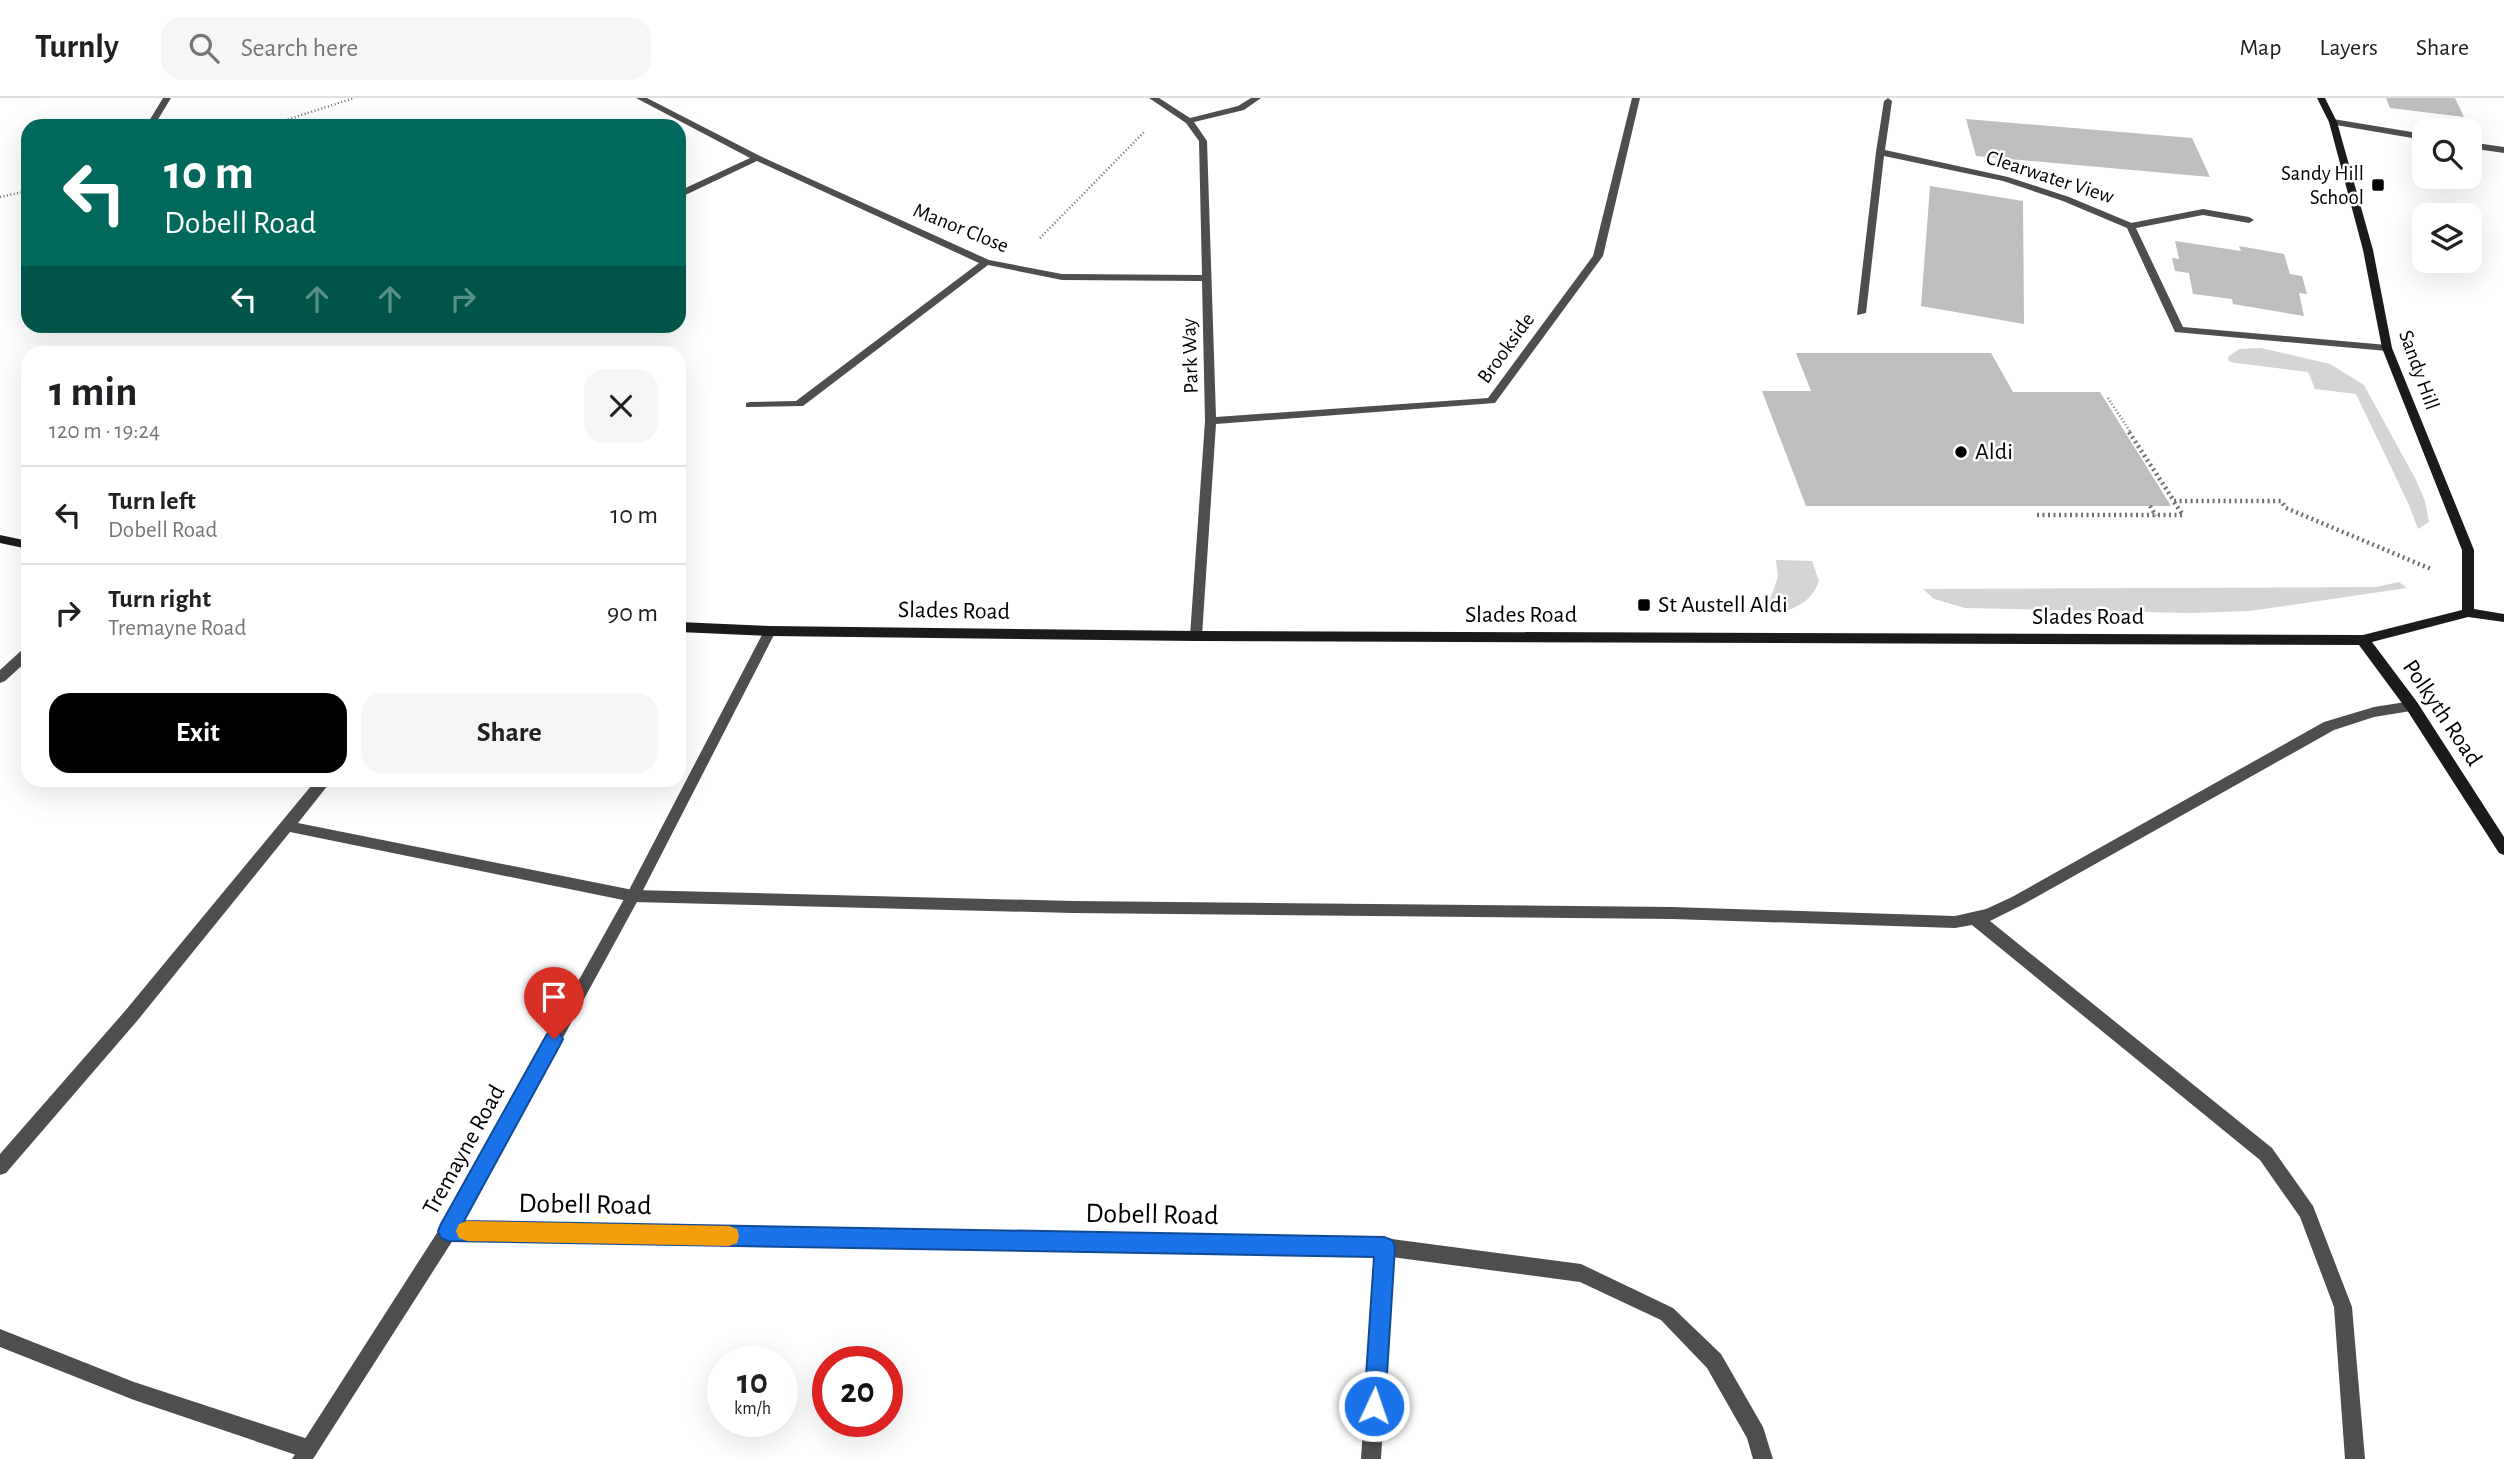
<!DOCTYPE html>
<html lang="en">
<head>
<meta charset="utf-8">
<style>
	body { margin:0; font-family:"Alegreya Sans",sans-serif; background:#f6f6f6; color:#202124; height:100vh; display:flex; flex-direction:column; font-size:26px; white-space:nowrap }
	* { box-sizing:border-box; margin:0 }
	p { font-size:23px; color:#757577 }
	.icon { flex:none; width:38px; height:38px; fill:none; stroke:currentColor; stroke-width:2; stroke-linecap:round; stroke-linejoin:round }
	.map { position:relative; flex:1; overflow:hidden }
	.side { position:absolute; left:21px; top:248px; width:665px; height:441px; display:flex; flex-direction:column; background:#fff; border-radius:21px; box-shadow:0 7px 28px #0002 }
	.side>* { flex:none }
	.guide { position:absolute; left:21px; top:21px; width:665px; height:214px; border-radius:21px; box-shadow:0 7px 28px #0002; background:#00695c; color:#fff; overflow:hidden }
	.tools { position:absolute; left:2412px; top:21px; display:grid; gap:14px }
	.tools a { display:grid; place-items:center; width:70px; height:70px; border-radius:14px; background:#fff; box-shadow:0 7px 28px #0002; font-size:35px }
	.speed { position:absolute; left:707px; top:1248px; display:flex; gap:14px; font-size:35px; font-weight:700; text-align:center }
	.speed>* { display:grid; place-content:center; width:91px; height:91px; border-radius:50%; background:#fff; box-shadow:0 7px 28px #0002; line-height:1 }
	.speed small { font-size:18px; font-weight:400 }
	.speed .limit { border:10px solid #d22; background:#fff; color:#111 }
	.pin { position:absolute; display:grid; place-items:center; width:60px; height:60px; color:#fff; margin:-72px -30px; border-radius:50% 50% 50% 0; rotate:-45deg; box-shadow:0 0 7px #0007 }
	.pin .icon { rotate:45deg }
	.me { position:absolute; width:77px; margin:-38px; rotate:3deg; stroke-linejoin:round; filter:drop-shadow(0 0 5px #0008) }
	.turn { display:flex; align-items:center; gap:24px; height:147px; padding:0 28px; font-size:32px }
	.turn .icon { width:91px; height:91px; stroke-width:2.5 }
	.turn b { display:block; font-size:49px; line-height:60px }
	.lanes { display:flex; align-items:center; height:66px; padding:0 28px; background:#0003; justify-content:center; gap:35px; direction:ltr }
	.lanes .off { opacity:.35 }
	.round { display:grid; place-items:center; flex:none; width:74px; height:74px; border-radius:21px; background:#f6f6f6 }
	.summary { display:flex; align-items:center; justify-content:space-between; height:119px; padding:0 28px }
	h1 { font-size:42px; font-weight:700; line-height:52px }
	.primary-button { display:flex; gap:14px; margin-top:auto; padding:14px 28px }
	.primary-button a { flex:1; height:80px; border-radius:21px; background:#000; color:#fff; font-size:28px; font-weight:700; line-height:80px; text-align:center }
	.primary-button a+a { background:#f6f6f6; color:#202124 }
	ul { padding:0; list-style:none }
	li { display:flex; align-items:center; gap:21px; height:98px; padding:0 28px; border-top:2px solid #e0e0e0 }
	li div { flex:1 }
	li b { display:block; font-size:26px }
	li em { font-style:normal }
	header { display:flex; align-items:center; gap:42px; box-sizing:border-box; height:98px; padding:0 35px; background:#fff; border-bottom:2px solid #e0e0e0 }
	header strong { font-size:33px }
	nav { display:flex; gap:38px; margin-inline-start:auto; font-size:24px }
	.search { width:490px; height:63px; background:#f6f6f6; display:flex; align-items:center; gap:18px; box-sizing:border-box; padding:0 24px; border-radius:21px; color:#757577; font-size:26px }
	.map>svg:first-child { display:block }
	.green { fill:#d5d5d5 }
	.building { fill:#bebebe }
	.lines { fill:none; stroke-linecap:round; stroke-linejoin:round }
	.path-far1 { stroke:#707070; stroke-width:2.5; stroke-dasharray:1 2.5; stroke-linecap:butt }
	.path { stroke:#707070; stroke-width:4.5; stroke-dasharray:2 3.5; stroke-linecap:butt }
	.lane { fill:#4e4e4e; fill-rule:evenodd }
	.street { fill:#4e4e4e; fill-rule:evenodd }
	.secondary { fill:#1b1b1b; fill-rule:evenodd }
	.route { fill:#1a73e8; stroke:#114b97; stroke-width:2 }
	.slow { fill:#f59e0b }
	.poi-dot { fill:#000; stroke:#fff; stroke-width:2.5 }
	.labels { text-anchor:middle; dominant-baseline:central; stroke-width:5; stroke-linejoin:round; paint-order:stroke }
	.far-poi-label { font-size:21px; fill:#000; stroke:#fff; text-anchor:end }
	.far-street-label { font-size:21px; fill:#000; stroke:#fff }
	.poi-label { font-size:24px; fill:#000; stroke:#fff; text-anchor:start }
	.street-label { font-size:24px; fill:#000; stroke:#fff }
	.near-street-label { font-size:28px; fill:#000; stroke:#fff }
</style>
</head>
<body>
<header>
<strong>Turnly</strong>
<div class="search"><svg class="icon" aria-label="search" viewBox="0 0 24 24"><circle cx="10" cy="10" r="6"/><path d="M15 15l6 6"/></svg>Search here</div>
<nav><a>Map</a><a>Layers</a><a>Share</a></nav>
</header>
<div class="map">
<svg width="2504" height="1361" viewBox="0 0 2504 1361">
	<rect width="100%" height="100%" fill="#fff"/>
	<g class="green">
		<path d="M2261,250L2330,266L2364,287L2416,382L2425,403L2429,424L2418,431L2409,407L2356,296L2315,291L2308,274L2229,264L2228,259L2239,251Z"/>
		<path d="M1776,462L1812,463L1819,483C1812,503 1798,509 1778,516L1770,501L1778,479Z"/>
		<path d="M2399,484L2407,490L2250,513L2189,515L1965,510L1934,501L1923,491L2376,489Z"/>
	</g>
	<g class="building">
		<path d="M2386,0H2455L2464,19L2390,10Z"/>
		<path d="M1966,21L2192,40L2210,79L1976,58Z"/>
		<path d="M1930,88L2023,103L2024,226L1921,208Z"/>
		<path d="M2175,143L2241,153L2239,148L2284,156L2290,176L2302,178L2307,196L2299,195L2304,218L2233,206L2232,201L2193,196L2189,175L2175,173L2172,160L2179,161Z"/>
		<path d="M1796,255H1991L2013,294H2100L2171,408H1806L1762,293H1811Z"/>
	</g>
	<g class="lines">
		<g class="path-far1">
			<path d="M268,28L354,0"/>
			<path d="M0,99L28,93"/>
			<path d="M1040,140L1144,34"/>
			<path d="M2108,300L2131,335"/>
		</g>
		<g class="path">
			<path d="M2129,334L2174,403H2281L2286,410L2431,471"/>
			<path d="M2150,408L2156,418"/>
			<path d="M2037,417H2183L2174,404"/>
		</g>
		<g class="lane">
			<path d="M2203,111L2249,119L2254,122L2249,125L2203,117L2131,131L2126,128L2131,125Z"/>
			<path d="M2412,603L2419,608L2417,612L2374,619L2334,632L2022,807L1990,823L2272,1050L2313,1108L2352,1209L2365,1361H2345L2334,1209L2300,1119L2260,1062L1972,827L1955,830L1672,821L1073,815L633,804L290,734L137,923L6,1075L0,1077V1056L125,913L316,682H332L298,725L633,792L1073,803L1672,809L1955,818L1986,811L2012,799L2324,624L2374,609Z"/>
			<path d="M1384,1140L1390,1143L1393,1149L1381,1361H1361L1375,1149L1378,1143Z"/>
			<path d="M0,1231L134,1284L308,1341L315,1344L318,1351L315,1358L308,1361L134,1302L0,1249Z"/>
		</g>
		<g class="street">
			<path d="M163,0H171L154,28H146Z"/>
			<path d="M636,0H647L760,58L989,162L1062,176L1202,177L1199,43L1186,25L1149,0H1159L1190,20L1238,8L1251,0H1261L1244,12L1194,24L1207,43L1216,319L1488,300L1593,158L1632,0H1640L1603,158L1495,305L1216,326L1202,538L1196,543L1190,538L1205,323L1202,183L1062,182L988,167L803,308L746,309V305L750,304L796,303L979,165L757,63L679,100V93L750,60Z"/>
			<path d="M1888,0L1892,3L1885,52L2008,79L2069,99L2134,126L2183,229L2387,247L2392,250L2387,253L2175,234L2127,130L2063,103L2003,83L1884,58L1866,215L1857,217L1876,54L1884,3Z"/>
			<path d="M2333,21L2424,36V42L2330,26L2329,24Z"/>
			<path d="M2469,44L2504,49V55L2469,50Z"/>
			<path d="M770,528L776,533L638,802L462,1125L1384,1140L1581,1166L1673,1210L1721,1256L1763,1329L1773,1361H1753L1747,1340L1707,1270L1661,1222L1580,1184L1384,1158L453,1142L313,1361H292L442,1127L628,794L764,533Z"/>
			<path d="M28,549V562L5,583L0,585V572L23,551Z"/>
		</g>
		<g class="secondary">
			<path d="M2317,0H2325L2337,24L2373,152L2392,250L2474,452V511L2504,516V524L2468,519L2372,544L2417,604L2504,739V757L2499,755L2407,612L2359,547L1196,543L770,538L679,534V524L770,528L1196,533L2363,537L2462,512V452L2382,250L2363,152L2329,24Z"/>
			<path d="M0,437L28,443V451L0,445Z"/>
		</g>
	</g>
	<path class="route" d="M554,933L560,936L563,941L560,947L464,1123L1384,1139L1392,1142L1395,1149L1385,1308L1382,1316L1374,1319L1367,1316L1364,1308L1374,1159L448,1143L441,1140L438,1133L441,1126L547,936Z"/>
	<path class="slow" d="M467,1123L729,1128L737,1131L739,1138L737,1145L729,1148L467,1143L459,1140L456,1133L459,1126Z"/>
	<g class="poi-dot">
		<rect x="2371" y="80" width="14" height="14" rx="3.5"/>
		<circle cx="1961" cy="354" r="7"/>
		<rect x="1637" y="500" width="14" height="14" rx="3.5"/>
	</g>
	<g class="labels">
		<g class="far-poi-label">
			<text x="2364" y="75">Sandy Hill<tspan x="2364" dy="24">School</tspan></text>
		</g>
		<g class="far-street-label">
			<text transform="translate(2050 79) rotate(18)">Clearwater View</text>
			<text transform="translate(961 130) rotate(22)">Manor Close</text>
			<text transform="translate(1506 250) rotate(-54)">Brookside</text>
			<text transform="translate(1190 258) rotate(-92)">Park Way</text>
			<text transform="translate(2419 272) rotate(70)">Sandy Hill</text>
		</g>
		<g class="poi-label">
			<text x="1975" y="354">Aldi</text>
			<text x="1658" y="507">St Austell Aldi</text>
		</g>
		<g class="street-label">
			<text transform="translate(954 513) rotate(1)">Slades Road</text>
			<text x="1521" y="517">Slades Road</text>
			<text x="2088" y="519">Slades Road</text>
			<text transform="translate(2442 615) rotate(56)">Polkyth Road</text>
			<text transform="translate(464 1052) rotate(-61)">Tremayne Road</text>
		</g>
		<g class="near-street-label">
			<text transform="translate(585 1107) rotate(1)">Dobell Road</text>
			<text transform="translate(1152 1117) rotate(1)">Dobell Road</text>
		</g>
	</g>
</svg>
<div class="tools">
<a><svg class="icon" aria-label="search" viewBox="0 0 24 24"><circle cx="10" cy="10" r="6"/><path d="M15 15l6 6"/></svg></a>
<a><svg class="icon" aria-label="layers" viewBox="0 0 24 24"><path d="M12 4l9 5-9 5-9-5zM3 14l9 5 9-5"/></svg></a>
</div>
<div class="speed"><div>10<small>km/h</small></div><div class="limit">20</div></div>
<div class="pin" style="left:554px;top:941px;background:#d93025"><svg class="icon" aria-label="arrive" viewBox="0 0 24 24"><path d="M6 21V4h12l-3 4 3 4H6"/></svg></div>
<svg class="me" style="left:1374px;top:1308px" viewBox="-20 -20 40 40"><circle r="17" fill="#1a73e8" stroke="#fff" stroke-width="3"/><path d="M0-11L8 9 0 5-8 9z" fill="#fff"/></svg>
<div class="guide">
<div class="turn"><svg class="icon" aria-label="left" viewBox="0 0 24 24"><path d="M17 20v-9H6M10 6l-5 5 5 5"/></svg><div><b>10 m</b>Dobell Road</div></div>
<div class="lanes"><svg class="icon" aria-label="left" viewBox="0 0 24 24"><path d="M17 20v-9H6M10 6l-5 5 5 5"/></svg><svg class="icon off" aria-label="ahead" viewBox="0 0 24 24"><path d="M12 20V5M6 11l6-6 6 6"/></svg><svg class="icon off" aria-label="ahead" viewBox="0 0 24 24"><path d="M12 20V5M6 11l6-6 6 6"/></svg><svg class="icon off" aria-label="right" viewBox="0 0 24 24"><path d="M7 20v-9h11M14 6l5 5-5 5"/></svg></div>
</div>
<section class="side">
<div class="summary"><div><h1>1 min</h1><p>120 m · 19:24</p></div><a class="round"><svg class="icon" aria-label="close" viewBox="0 0 24 24"><path d="M6 6l12 12M18 6L6 18"/></svg></a></div>
<ul>
<li><svg class="icon" aria-label="left" viewBox="0 0 24 24"><path d="M17 20v-9H6M10 6l-5 5 5 5"/></svg><div><b>Turn left</b><p>Dobell Road</p></div><em>10 m</em></li>
<li><svg class="icon" aria-label="right" viewBox="0 0 24 24"><path d="M7 20v-9h11M14 6l5 5-5 5"/></svg><div><b>Turn right</b><p>Tremayne Road</p></div><em>90 m</em></li>
</ul>
<div class="primary-button"><a>Exit</a><a>Share</a></div>
</section>
</div>
</body>
</html>
